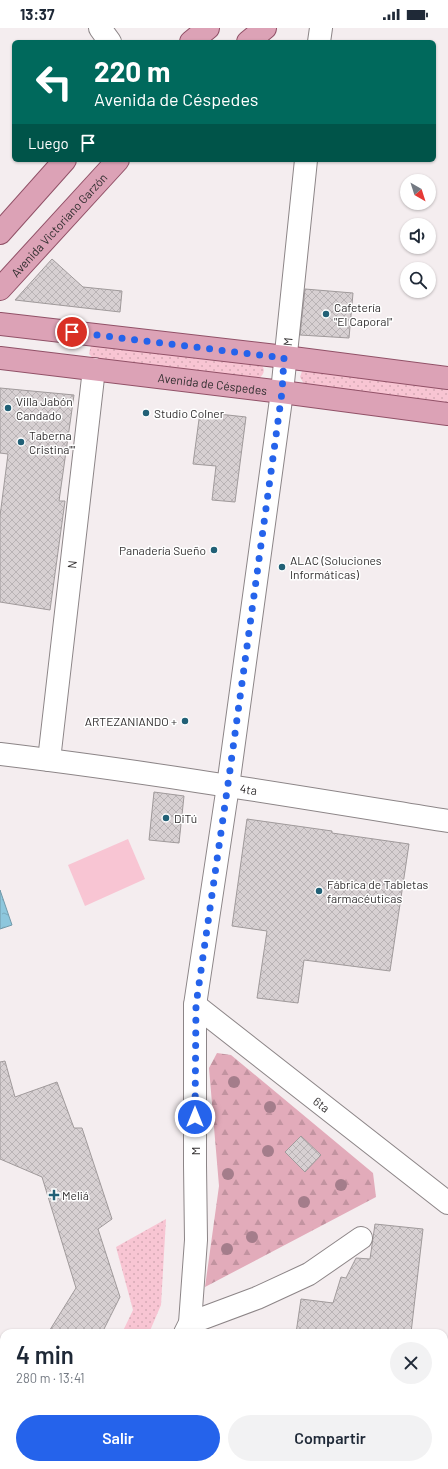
<!DOCTYPE html>
<html lang="es">
<head>
<meta charset="utf-8">
<style>
	body { margin:0; font-family:Barlow,sans-serif; background:#f2f2f3; color:#1f2937; height:100vh; display:flex; flex-direction:column; font-size:15px; white-space:nowrap }
	* { box-sizing:border-box; margin:0 }
	p { font-size:13px; color:#747a83 }
	.icon { flex:none; width:22px; height:22px; fill:none; stroke:currentColor; stroke-width:2; stroke-linecap:round; stroke-linejoin:round }
	.map { position:relative; flex:1; overflow:hidden }
	.panel { position:absolute; left:0px; top:1301px; width:448px; height:140px; display:flex; flex-direction:column; background:#fff; border-radius:12px 12px 0 0; box-shadow:0 1px 3px #0004 }
	.panel>* { flex:none }
	.top-card { position:absolute; left:12px; top:12px; width:424px; height:122px; border-radius:6px; box-shadow:0 1px 3px #0004; background:#00695c; color:#fff; overflow:hidden }
	.needle { width:26px; rotate:141deg }
	.controls { position:absolute; left:400px; top:146px; display:grid; gap:8px }
	.controls a { display:grid; place-items:center; width:36px; height:36px; border-radius:50%; background:#fff; box-shadow:0 1px 3px #0004; font-size:20px }
	.pin { position:absolute; display:grid; place-items:center; width:34px; height:34px; color:#fff; margin:-17px; border:2px solid #fff; border-radius:50%; box-shadow:0 1px 4px #0007 }
	.me { position:absolute; width:44px; margin:-22px; rotate:0deg; stroke-linejoin:round; filter:drop-shadow(0 0 3px #0008) }
	.turn { display:flex; align-items:center; gap:14px; height:84px; padding:0 16px; font-size:18px }
	.turn .icon { width:52px; height:52px; stroke-width:2.5 }
	.turn b { display:block; font-size:28px; line-height:34px }
	.then { display:flex; align-items:center; height:38px; padding:0 16px; background:#0003; gap:8px; font-size:15px }
	.round { display:grid; place-items:center; flex:none; width:42px; height:42px; border-radius:21px; background:#f2f2f3 }
	.overview { display:flex; align-items:center; justify-content:space-between; height:68px; padding:0 16px }
	h1 { font-size:24px; font-weight:600; line-height:30px }
	.primary-button { display:flex; gap:8px; margin-top:auto; padding:8px 16px }
	.primary-button a { flex:1; height:46px; border-radius:24px; background:#2563eb; color:#fff; font-size:16px; font-weight:600; line-height:46px; text-align:center }
	.primary-button a+a { background:#f2f2f3; color:#1f2937 }
	.status { display:flex; justify-content:space-between; align-items:center; height:28px; padding:0 20px; background:#fff; direction:ltr }
	.status svg { height:11px; fill:currentColor }
	.map>svg:first-child { display:block }
	.grass { fill:url(#grass-dots) }
	.forest { fill:url(#forest-firs) }
	.pitch { fill:#f8c5d3 }
	.water { fill:url(#water-ripples); stroke:#7299a9 }
	.building { fill:url(#building-cross-hatch); stroke:#a09a9b }
	.lines { fill:none; stroke-linecap:round; stroke-linejoin:round }
	.minor-casing { stroke:#8c8587; stroke-width:24 }
	.major-casing { stroke:#915167; stroke-width:24 }
	.minor { stroke:#fff; stroke-width:22 }
	.major { stroke:#dca2b6; stroke-width:22 }
	.tree { fill:#a47d8b }
	.route { stroke:#2563eb; stroke-width:7; stroke-dasharray:0 12.6 }
	.poi-dot { fill:#216076; stroke:#fff; stroke-width:1.5 }
	.labels { text-anchor:middle; dominant-baseline:central; stroke-width:3; stroke-linejoin:round; paint-order:stroke }
	.street-label { font-size:12px; fill:#322f30; stroke:#fff }
	.poi-label { font-size:12px; fill:#322f30; stroke:#fff; text-anchor:start }
</style>
</head>
<body>
<div class="status"><b>13:37</b><svg viewBox="0 0 49 12"><path d="M0 12V9h3v3zM5 12V6h3v6zM10 12V3h3v9zM15 12V0h3v12zM26 1h20v11H26zM47 4h2v5h-2z"/></svg></div>
<div class="map">
<svg width="448" height="1441" viewBox="0 0 448 1441">
	<defs>
		<pattern id="grass-dots" width="8" height="8" patternUnits="userSpaceOnUse"><rect width="8" height="8" fill="#f8c5d3"/><path d="M2 2h.1M6 6h.1" fill="none" stroke="#d5aab5" stroke-width="1.8" stroke-linecap="round"/></pattern>
		<pattern id="forest-firs" width="22" height="20" patternUnits="userSpaceOnUse"><rect width="22" height="20" fill="#e2abba"/><path d="M5 1l3.5 6h-7zM16 11l3.5 6h-7z" fill="#c293a0"/></pattern>
		<pattern id="water-ripples" width="26" height="14" patternUnits="userSpaceOnUse"><rect width="26" height="14" fill="#8dc7dd"/><path d="M2 4q2-2 4 0t4 0M15 11q2-2 4 0t4 0" fill="none" stroke="#7aabbe"/></pattern>
		<pattern id="building-cross-hatch" width="8" height="8" patternUnits="userSpaceOnUse"><rect width="8" height="8" fill="#d7d0d2"/><path d="M0 0l8 8M0 8l8-8" fill="none" stroke="#b9b3b5"/></pattern>
	</defs>
	<rect width="100%" height="100%" fill="#f4edef"/>
	<g class="grass">
		<path d="M91,317L261,336C266,342 264,347 258,351L93,330L89,326Z"/>
		<path d="M305,341L448,358V375L304,356L300,349L302,343Z"/>
		<path d="M166,1191L161,1277L149,1305H122L133,1282L116,1219Z"/>
	</g>
	<g class="forest">
		<path d="M217,1025L231,1027L373,1145L376,1169L205,1259L219,1158L209,1040Z"/>
		<path d="M162,1437H301L302,1441H142Z"/>
	</g>
	<path class="pitch" d="M128,811L145,851L85,878L68,837Z"/>
	<path class="water" d="M0,862L12,897L0,901Z"/>
	<g class="building">
		<path d="M52,231L83,259L122,263L120,284L15,272Z"/>
		<path d="M305,261L353,265L349,310L300,307Z"/>
		<path d="M0,360L74,367L59,473H65L50,582L0,574V488L8,426L0,425Z"/>
		<path d="M200,384L246,389L235,474L212,472L216,438L193,436Z"/>
		<path d="M154,764L184,768L179,815L149,812Z"/>
		<path d="M247,791L332,803V805L409,816L390,943L304,932L298,975L257,970L267,903L232,898Z"/>
		<path d="M5,1033L15,1069L57,1054L74,1100H82L112,1191L98,1201L120,1269L102,1305H48L76,1260L42,1149L0,1131V1034Z"/>
		<path d="M301,1108L321,1127L305,1144L285,1124Z"/>
		<path d="M375,1196L423,1201L411,1305H296L301,1271L333,1275L341,1249L346,1250L356,1230L370,1231Z"/>
	</g>
	<g class="lines">
		<g class="minor-casing">
			<g id="minor">
				<path d="M100,0L110,14"/>
				<path d="M319,14L321,0"/>
				<path id="s1" d="M0,726C150,744 299,769 448,793"/>
				<path id="s2" d="M49,732L94,341"/>
				<path id="s3" d="M195,977L448,1175"/>
				<path d="M190,1295L257,1270L309,1246L361,1210"/>
				<path id="s4" d="M185,1305L190,1295L196,1212L195,1137V977L228,758L282,364L306,132"/>
				<path d="M90,1441L114,1437"/>
			</g>
		</g>
		<g class="major-casing">
			<g id="major">
				<path d="M191,14L208,0"/>
				<path d="M248,14L265,0"/>
				<path d="M0,205L65,132"/>
				<path id="s5" d="M0,261L118,132"/>
				<path d="M0,296L285,329L448,350"/>
				<path id="s6" d="M0,330L282,364L448,386"/>
			</g>
		</g>
		<use href="#minor" class="minor"/>
		<use href="#major" class="major"/>
	</g>
	<g class="tree">
		<circle cx="234" cy="1054" r="6"/>
		<circle cx="270" cy="1079" r="6"/>
		<circle cx="268" cy="1123" r="6"/>
		<circle cx="228" cy="1146" r="6"/>
		<circle cx="341" cy="1157" r="6"/>
		<circle cx="304" cy="1174" r="6"/>
		<circle cx="252" cy="1209" r="6"/>
		<circle cx="227" cy="1221" r="6"/>
	</g>
	<g class="lines">
		<path class="route" d="M72,304L284,330L282,364L230,742L196,977L195,1089"/>
	</g>
	<g class="poi-dot">
		<circle cx="326" cy="286" r="4"/>
		<circle cx="8" cy="380" r="4"/>
		<circle cx="146" cy="385" r="4"/>
		<circle cx="21" cy="414" r="4"/>
		<circle cx="214" cy="522" r="4"/>
		<circle cx="282" cy="539" r="4"/>
		<circle cx="185" cy="693" r="4"/>
		<circle cx="166" cy="790" r="4"/>
		<circle cx="319" cy="863" r="4"/>
		<path d="M52 1161h4v4h4v4h-4v4h-4v-4h-4v-4h4z"/>
	</g>
	<g class="labels">
		<g class="street-label">
			<text stroke="none"><textPath href="#s5" startOffset="87">Avenida Victoriano Garzón</textPath></text>
			<text stroke="none"><textPath href="#s4" startOffset="999">M</textPath></text>
			<text stroke="none"><textPath href="#s6" startOffset="214">Avenida de Céspedes</textPath></text>
			<text stroke="none"><textPath href="#s2" startOffset="197">N</textPath></text>
			<text stroke="none"><textPath href="#s1" startOffset="251">4ta</textPath></text>
			<text stroke="none"><textPath href="#s3" startOffset="161">6ta</textPath></text>
			<text transform="translate(195 1123) rotate(-90)">M</text>
		</g>
		<g class="poi-label">
			<text x="334" y="279">Cafetería<tspan x="334" dy="14">"El Caporal"</tspan></text>
			<text x="16" y="373">Villa Jabón<tspan x="16" dy="14">Candado</tspan></text>
			<text x="154" y="385">Studio Colner</text>
			<text x="29" y="407">Taberna<tspan x="29" dy="14">Cristina""</tspan></text>
			<text x="206" y="522" text-anchor="end">Panadería Sueño</text>
			<text x="290" y="532">ALAC (Soluciones<tspan x="290" dy="14">Informáticas)</tspan></text>
			<text x="177" y="693" text-anchor="end">ARTEZANIANDO +</text>
			<text x="174" y="790">DiTú</text>
			<text x="327" y="856">Fábrica de Tabletas<tspan x="327" dy="14">farmacéuticas</tspan></text>
			<text x="62" y="1167">Meliá</text>
		</g>
	</g>
</svg>
<div class="controls">
<a><svg class="needle" viewBox="-14 -14 28 28"><path d="M0-13l5 13h-10z" fill="#e53935"/><path d="M0 13l5-13h-10z" fill="#747a83"/></svg></a>
<a><svg class="icon" aria-label="sound" viewBox="0 0 24 24"><path d="M4 9h4l5-4v14l-5-4H4zM17 9q2 3 0 6"/></svg></a>
<a><svg class="icon" aria-label="search" viewBox="0 0 24 24"><circle cx="10" cy="10" r="6"/><path d="M15 15l6 6"/></svg></a>
</div>
<div class="pin" style="left:72px;top:304px;background:#d93025"><svg class="icon" aria-label="arrive" viewBox="0 0 24 24"><path d="M6 21V4h12l-3 4 3 4H6"/></svg></div>
<svg class="me" style="left:195px;top:1089px" viewBox="-20 -20 40 40"><circle r="17" fill="#2563eb" stroke="#fff" stroke-width="3"/><path d="M0-11L8 9 0 5-8 9z" fill="#fff"/></svg>
<div class="top-card">
<div class="turn"><svg class="icon" aria-label="left" viewBox="0 0 24 24"><path d="M17 20v-9H6M10 6l-5 5 5 5"/></svg><div><b>220 m</b>Avenida de Céspedes</div></div>
<div class="then">Luego<svg class="icon" aria-label="arrive" viewBox="0 0 24 24"><path d="M6 21V4h12l-3 4 3 4H6"/></svg></div>
</div>
<section class="panel">
<div class="overview"><div><h1>4 min</h1><p>280 m · 13:41</p></div><a class="round"><svg class="icon" aria-label="close" viewBox="0 0 24 24"><path d="M6 6l12 12M18 6L6 18"/></svg></a></div>
<div class="primary-button"><a>Salir</a><a>Compartir</a></div>
</section>
</div>
</body>
</html>
